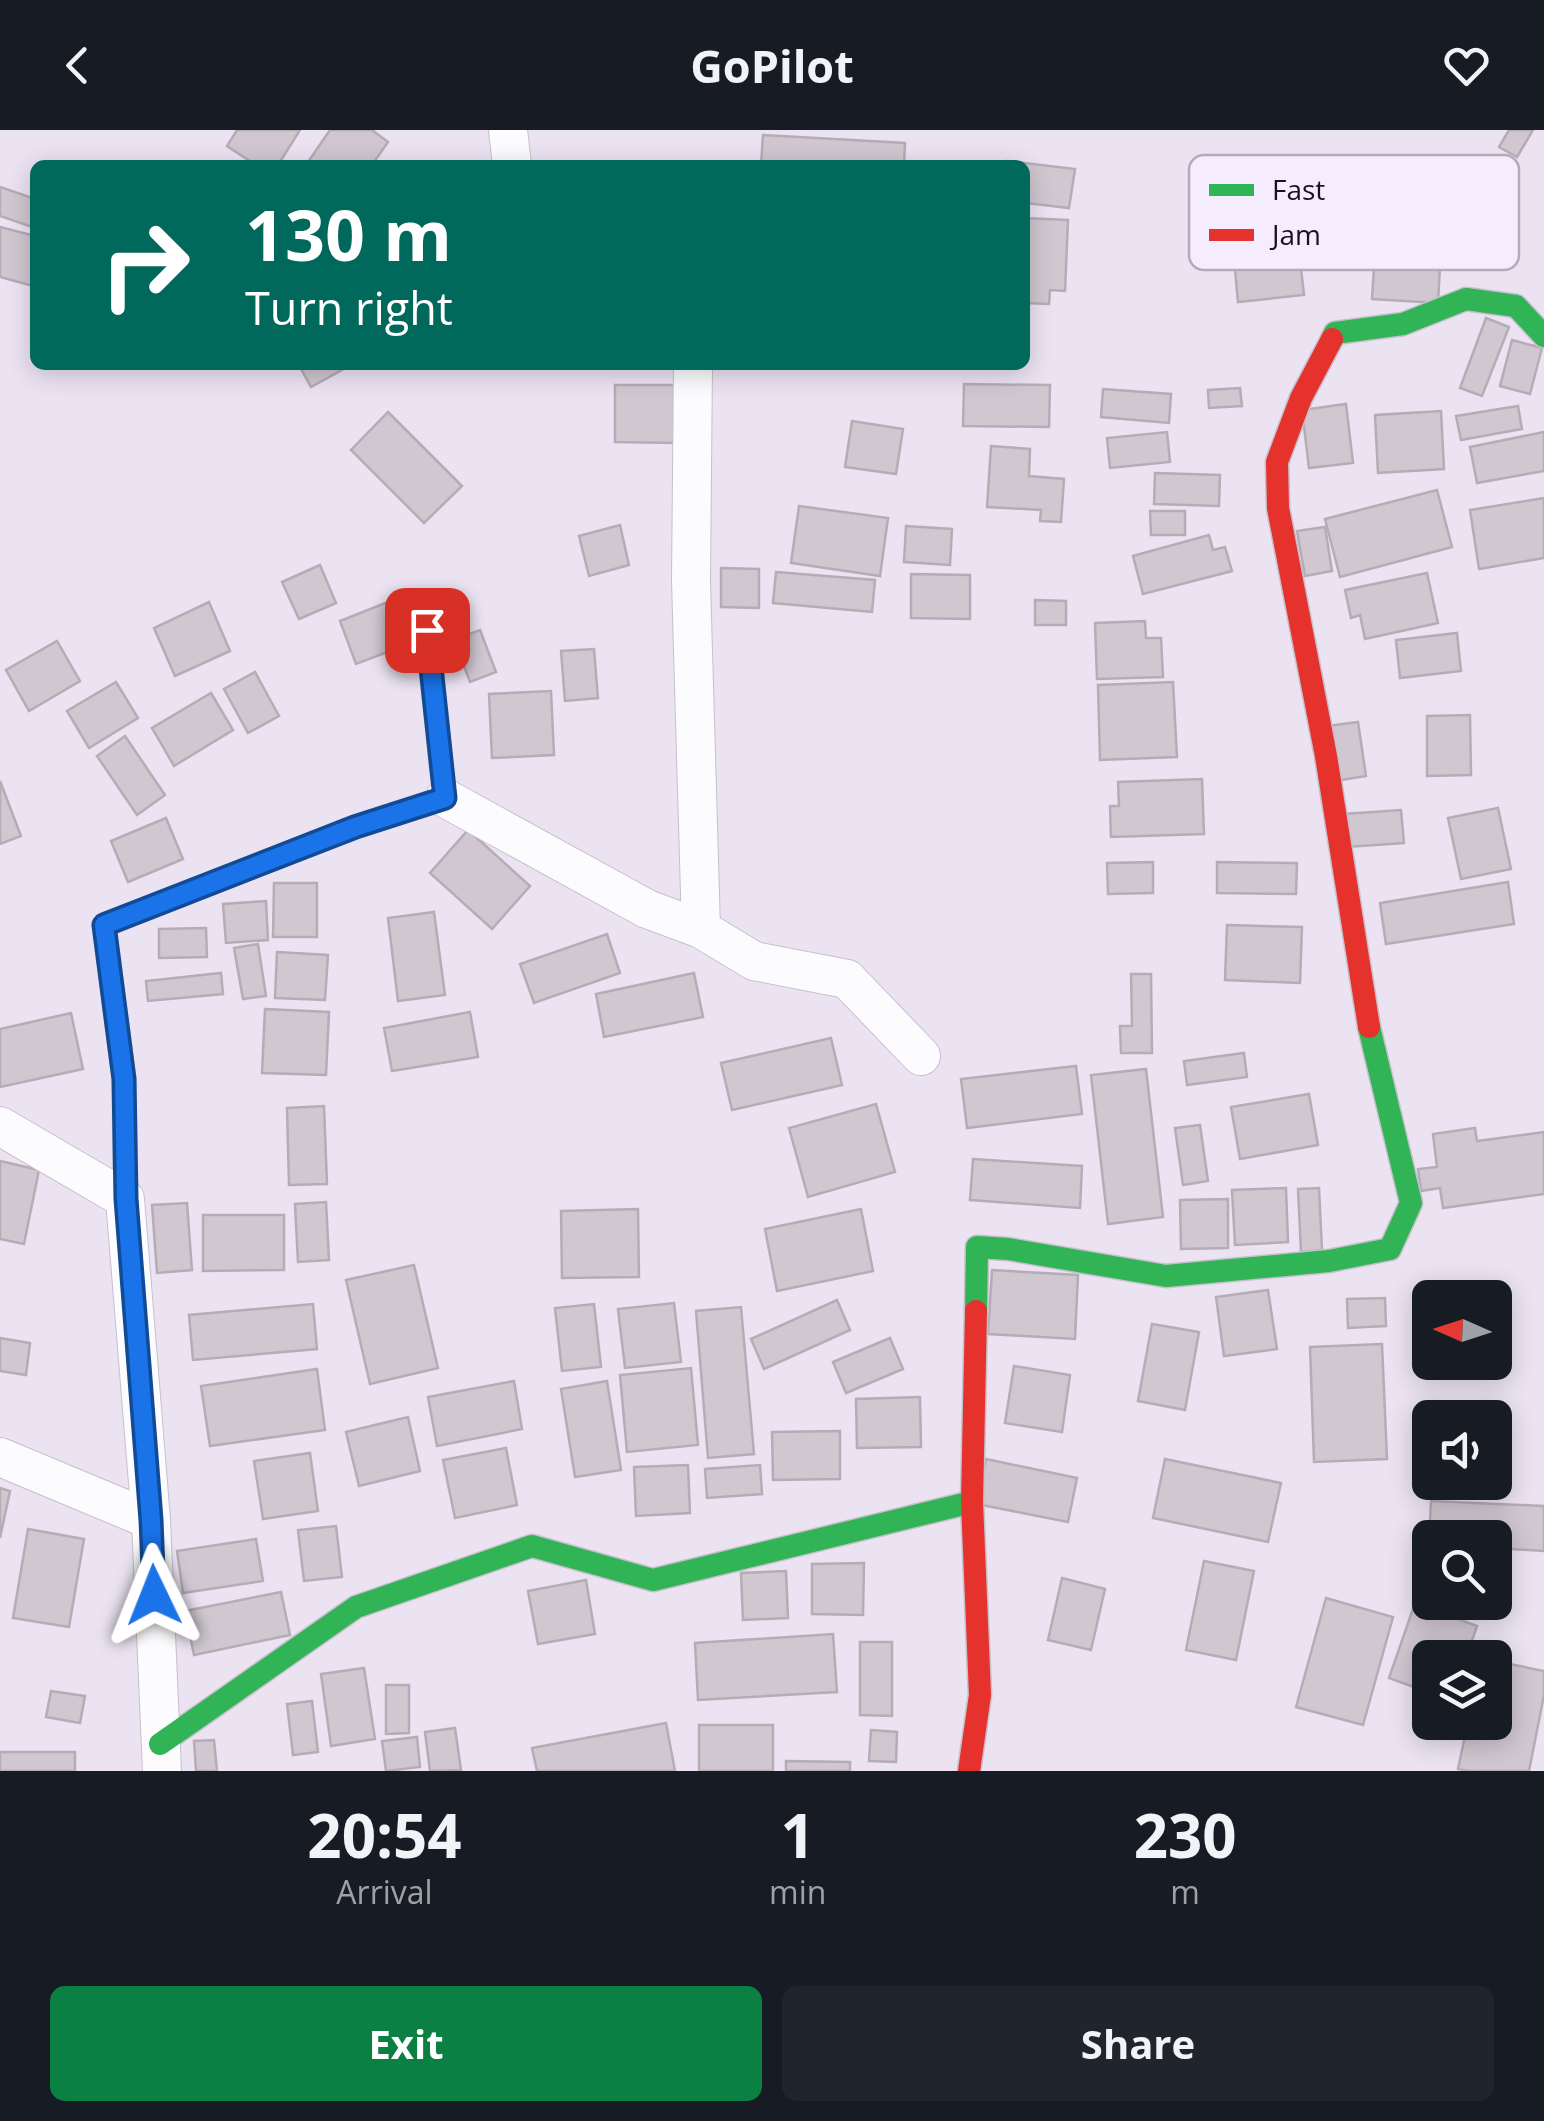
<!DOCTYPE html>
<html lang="en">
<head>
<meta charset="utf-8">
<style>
	body { margin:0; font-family:"Open Sans",sans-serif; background:#20242c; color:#f1f3f6; height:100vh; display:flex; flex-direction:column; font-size:38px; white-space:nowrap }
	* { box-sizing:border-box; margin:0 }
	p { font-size:32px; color:#9ea1a6 }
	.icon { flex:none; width:55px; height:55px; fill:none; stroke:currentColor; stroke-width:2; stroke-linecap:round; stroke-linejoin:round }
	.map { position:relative; height:1641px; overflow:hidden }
	.sheet { display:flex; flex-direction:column; background:#171b24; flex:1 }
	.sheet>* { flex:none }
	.banner { position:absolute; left:30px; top:30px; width:1000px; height:210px; border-radius:15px; box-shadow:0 5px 25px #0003; background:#00695c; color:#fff; overflow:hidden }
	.needle { width:65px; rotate:273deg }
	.fabs { position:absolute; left:1412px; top:1150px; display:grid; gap:20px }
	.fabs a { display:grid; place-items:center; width:100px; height:100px; border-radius:15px; background:#171b24; box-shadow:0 5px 25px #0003; font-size:50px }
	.pin { position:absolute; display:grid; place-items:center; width:85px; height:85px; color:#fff; margin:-42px; border-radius:20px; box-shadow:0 5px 15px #0006 }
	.me { position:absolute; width:110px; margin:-55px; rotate:358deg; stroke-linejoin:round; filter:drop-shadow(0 0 8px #0008) }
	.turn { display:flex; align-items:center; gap:35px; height:210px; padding:0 50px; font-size:45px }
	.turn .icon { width:130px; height:130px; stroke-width:2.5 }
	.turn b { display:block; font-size:70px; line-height:85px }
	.eta { display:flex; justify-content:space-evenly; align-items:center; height:170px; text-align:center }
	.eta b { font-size:60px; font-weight:700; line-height:70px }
	.cta { display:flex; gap:20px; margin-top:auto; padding:20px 50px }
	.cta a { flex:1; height:115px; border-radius:15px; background:#0b8043; color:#fff; font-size:40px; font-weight:700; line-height:115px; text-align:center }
	.cta a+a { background:#20242c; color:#f1f3f6 }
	header { display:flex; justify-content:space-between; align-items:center; height:130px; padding:0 50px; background:#171b24; font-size:45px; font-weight:700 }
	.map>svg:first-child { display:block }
	.building { fill:#d0c7d1; stroke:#b5acb6; stroke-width:2.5 }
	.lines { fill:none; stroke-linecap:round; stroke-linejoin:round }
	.street-casing { stroke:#c7c0cc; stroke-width:40 }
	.fast-casing { stroke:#c7c0cc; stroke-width:25 }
	.jam-casing { stroke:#c7c0cc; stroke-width:25 }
	.street { stroke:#fcfbfd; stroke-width:38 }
	.fast { stroke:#30b455; stroke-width:22 }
	.jam { stroke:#e5322d; stroke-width:22 }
	.route-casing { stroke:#114b97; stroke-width:25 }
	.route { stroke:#1a73e8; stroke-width:18 }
	.key { fill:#f5edfd; stroke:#b2abb9; stroke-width:2.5 }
	.key-label { font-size:28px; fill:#17121b }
</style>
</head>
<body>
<header><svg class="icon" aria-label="back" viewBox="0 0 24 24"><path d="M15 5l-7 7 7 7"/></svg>GoPilot<svg class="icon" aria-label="heart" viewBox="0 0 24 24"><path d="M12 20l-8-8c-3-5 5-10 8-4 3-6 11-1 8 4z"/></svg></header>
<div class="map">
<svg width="1544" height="1641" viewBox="0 0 1544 1641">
	<rect width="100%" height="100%" fill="#ebe3f2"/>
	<g class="building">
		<path d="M237,0H300L278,35H256L227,16Z"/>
		<path d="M330,0H372L388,12L372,35H306Z"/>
		<path d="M1509,0H1533L1517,27L1499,17Z"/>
		<path d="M763,5L905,13L904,35H761Z"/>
		<path d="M1008,31L1075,39L1069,78L1025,73V35H1008Z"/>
		<path d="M0,57L35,69V98L0,86Z"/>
		<path d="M1379,59L1444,63L1438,173L1372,169Z"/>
		<path d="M1025,88L1068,90L1065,161L1050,160L1049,174L1025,173Z"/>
		<path d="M0,97L35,106V148L33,156L0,147Z"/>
		<path d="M1297,102L1304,165L1238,172L1232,108Z"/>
		<path d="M1486,188L1509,197L1482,266L1460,258Z"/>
		<path d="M1512,210L1542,218L1530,264L1500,256Z"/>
		<path d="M299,235H351L311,257Z"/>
		<path d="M964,254L1050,255L1049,297L963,296Z"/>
		<path d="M615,255H676V313L615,312Z"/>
		<path d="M1240,258L1242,276L1209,278L1208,260Z"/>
		<path d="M1103,259L1171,264L1169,293L1101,287Z"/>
		<path d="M1346,274L1353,333L1309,338L1302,280Z"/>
		<path d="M1518,276L1522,299L1461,310L1456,286Z"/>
		<path d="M1441,281L1444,339L1378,343L1375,285Z"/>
		<path d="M388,282L462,356L424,393L351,320Z"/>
		<path d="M852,291L903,299L896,344L845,337Z"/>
		<path d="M1167,302L1170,332L1110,338L1107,308Z"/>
		<path d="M1544,302V341L1477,353L1470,317Z"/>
		<path d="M991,316L1030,319L1029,346L1064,349L1061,392L1040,391L1041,380L987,377Z"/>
		<path d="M1155,343L1220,345L1219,376L1154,374Z"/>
		<path d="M1437,360L1452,417L1340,447L1325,389Z"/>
		<path d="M1544,368V428L1479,439L1470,380Z"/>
		<path d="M799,376L888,388L880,446L791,433Z"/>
		<path d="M1150,381H1185V405H1151Z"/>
		<path d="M620,395L629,435L589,446L579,406Z"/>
		<path d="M906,396L952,399L950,435L904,432Z"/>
		<path d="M1325,397L1332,441L1305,446L1297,401Z"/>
		<path d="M1209,405L1213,420L1225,417L1232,441L1143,464L1133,426Z"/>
		<path d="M320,435L336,473L299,489L282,452Z"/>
		<path d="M721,438L759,439V478L721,477Z"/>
		<path d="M776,442L875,450L872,482L773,473Z"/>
		<path d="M1427,443L1438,493L1365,509L1360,485L1351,488L1345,460Z"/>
		<path d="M911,444L970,445V489L911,488Z"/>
		<path d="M393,470L409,514L356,534L340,491Z"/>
		<path d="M1035,470L1066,471V495H1035Z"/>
		<path d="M209,472L230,521L175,546L154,498Z"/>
		<path d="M1145,491L1146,508H1161L1163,547L1097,549L1095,493Z"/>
		<path d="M480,500L496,542L470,552L454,510Z"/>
		<path d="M1457,503L1461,541L1400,548L1396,510Z"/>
		<path d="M57,511L80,551L29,581L6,540Z"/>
		<path d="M594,519L598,568L565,571L561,521Z"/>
		<path d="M255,542L279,586L248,603L224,559Z"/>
		<path d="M116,552L138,588L89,618L67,581Z"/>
		<path d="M1173,552L1177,627L1100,630L1098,555Z"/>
		<path d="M551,561L554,625L492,628L489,564Z"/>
		<path d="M211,563L233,600L174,636L152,598Z"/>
		<path d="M1470,585L1471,645L1427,646V586Z"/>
		<path d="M1358,592L1366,646L1335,651L1327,596Z"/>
		<path d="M125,606L165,665L137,685L97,626Z"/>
		<path d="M1202,649L1204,704L1111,707L1110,676H1119L1118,652Z"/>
		<path d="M0,651L21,706L0,714Z"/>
		<path d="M1498,678L1511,739L1461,749L1448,688Z"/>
		<path d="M1401,680L1404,713L1347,717L1344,684Z"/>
		<path d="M166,688L183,729L128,752L111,711Z"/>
		<path d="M468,700L530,756L492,799L430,743Z"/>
		<path d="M1153,732V763L1108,764L1107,733Z"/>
		<path d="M1217,732L1297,733L1296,764L1217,763Z"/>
		<path d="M1508,752L1514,794L1386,814L1380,773Z"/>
		<path d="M274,753H317V807H273Z"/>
		<path d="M266,771L268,810L226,813L223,774Z"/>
		<path d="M434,782L445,865L398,871L388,788Z"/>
		<path d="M1227,795L1302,797L1300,853L1225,850Z"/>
		<path d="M206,798L207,827L159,828V799Z"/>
		<path d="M607,804L620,843L534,873L520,834Z"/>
		<path d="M258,814L266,866L243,869L234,818Z"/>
		<path d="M277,822L328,825L325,870L275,868Z"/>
		<path d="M221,843L223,864L148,871L146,851Z"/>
		<path d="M694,843L703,887L604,907L596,864Z"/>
		<path d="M1131,844H1151L1152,923H1121L1120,896H1132Z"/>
		<path d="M265,879L329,882L326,945L262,943Z"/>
		<path d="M470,882L478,927L392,941L384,898Z"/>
		<path d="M71,883L83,939L0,957V899Z"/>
		<path d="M831,908L842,955L732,980L721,933Z"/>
		<path d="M1244,923L1247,947L1187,955L1184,931Z"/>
		<path d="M1076,936L1082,984L967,998L961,949Z"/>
		<path d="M1146,939L1163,1087L1108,1094L1091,945Z"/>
		<path d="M1309,964L1318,1015L1240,1029L1231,977Z"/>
		<path d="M876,974L895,1042L808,1067L789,998Z"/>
		<path d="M324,976L327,1054L289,1055L287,978Z"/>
		<path d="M1200,995L1208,1051L1183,1055L1175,998Z"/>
		<path d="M1475,998L1477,1011L1544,1002V1064L1443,1078L1440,1058L1421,1061L1418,1039L1437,1037L1433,1004Z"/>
		<path d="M973,1029L1082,1036L1080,1078L970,1070Z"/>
		<path d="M0,1031L39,1040L24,1114L0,1109Z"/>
		<path d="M1286,1058L1288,1112L1235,1115L1232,1060Z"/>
		<path d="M1319,1058L1322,1120L1301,1122L1298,1059Z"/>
		<path d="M1228,1069V1118L1181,1119L1180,1070Z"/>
		<path d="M326,1072L329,1130L298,1132L295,1074Z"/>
		<path d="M187,1073L192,1140L157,1143L152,1075Z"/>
		<path d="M638,1079L639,1147L562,1148L561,1081Z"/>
		<path d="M861,1079L873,1141L777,1161L765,1099Z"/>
		<path d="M203,1085H284V1140L203,1141Z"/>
		<path d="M414,1135L438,1238L370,1254L346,1150Z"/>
		<path d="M992,1140L1078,1145L1075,1209L988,1204Z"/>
		<path d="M1268,1160L1277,1219L1224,1226L1216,1167Z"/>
		<path d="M1385,1168L1386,1196L1348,1198L1347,1169Z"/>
		<path d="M837,1170L850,1200L764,1239L751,1209Z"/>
		<path d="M674,1173L681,1232L625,1238L618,1179Z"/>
		<path d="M313,1174L317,1219L193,1230L189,1185Z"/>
		<path d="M594,1174L601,1237L562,1241L555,1178Z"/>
		<path d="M741,1177L754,1324L708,1328L696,1181Z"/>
		<path d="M1152,1194L1199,1202L1185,1280L1138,1271Z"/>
		<path d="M0,1208L30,1213L26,1245L0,1241Z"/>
		<path d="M890,1208L903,1239L846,1263L833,1232Z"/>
		<path d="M1382,1214L1387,1329L1314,1332L1310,1217Z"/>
		<path d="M1014,1236L1070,1245L1062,1302L1005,1293Z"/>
		<path d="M691,1238L698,1315L627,1322L620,1245Z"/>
		<path d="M317,1239L325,1300L210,1316L201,1256Z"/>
		<path d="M514,1251L522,1299L437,1316L428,1267Z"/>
		<path d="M607,1251L621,1340L575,1347L561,1259Z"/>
		<path d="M920,1267L921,1317L857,1318L856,1269Z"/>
		<path d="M408,1287L420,1341L359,1356L346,1302Z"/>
		<path d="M840,1301V1349L773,1350L772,1302Z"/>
		<path d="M506,1318L517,1375L455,1388L443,1330Z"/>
		<path d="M310,1323L318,1381L263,1389L254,1331Z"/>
		<path d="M986,1329L1077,1348L1068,1392L977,1374Z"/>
		<path d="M1165,1329L1281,1353L1268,1412L1153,1388Z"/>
		<path d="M688,1335L690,1383L636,1386L634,1337Z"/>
		<path d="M760,1335L762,1364L707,1368L705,1339Z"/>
		<path d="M0,1358L10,1361L0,1408Z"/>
		<path d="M1431,1371L1544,1376V1421L1495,1418V1408H1430L1429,1415Z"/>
		<path d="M336,1396L342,1447L304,1451L298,1400Z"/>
		<path d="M28,1399L84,1409L69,1497L13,1488Z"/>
		<path d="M256,1409L263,1451L183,1463L177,1421Z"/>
		<path d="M1204,1431L1254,1441L1236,1530L1186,1520Z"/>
		<path d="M864,1433L863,1485L812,1484V1434Z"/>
		<path d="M786,1441L788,1488L743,1490L741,1443Z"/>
		<path d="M1062,1448L1105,1459L1091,1520L1048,1510Z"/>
		<path d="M586,1450L595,1504L538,1514L528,1461Z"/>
		<path d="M281,1462L290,1505L194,1525L185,1481Z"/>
		<path d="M1326,1468L1393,1487L1363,1595L1296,1577Z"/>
		<path d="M1415,1473L1477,1496L1466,1528H1430V1563L1389,1548Z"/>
		<path d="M833,1504L837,1562L698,1570L695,1513Z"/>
		<path d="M860,1512H892V1586L860,1585Z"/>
		<path d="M1495,1531L1544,1541V1565L1529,1641H1469L1458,1639L1468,1592H1495Z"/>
		<path d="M364,1538L375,1609L331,1616L321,1544Z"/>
		<path d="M386,1555H409V1603L386,1604Z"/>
		<path d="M51,1561L85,1566L80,1593L46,1587Z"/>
		<path d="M312,1571L318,1622L293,1625L287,1574Z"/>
		<path d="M666,1593L675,1641H537L532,1618Z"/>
		<rect x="699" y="1595" width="74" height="46"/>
		<path d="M455,1598L461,1640L430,1641L425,1602Z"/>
		<path d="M871,1600L897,1602L896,1632L869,1631Z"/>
		<path d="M417,1607L420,1637L386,1641L382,1611Z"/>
		<path d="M214,1610L217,1641H196L194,1611Z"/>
		<rect x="0" y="1622" width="75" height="19"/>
		<path d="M786,1631L850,1632V1641H786Z"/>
	</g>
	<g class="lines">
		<g class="street-casing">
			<g id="street">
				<path d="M508,0L512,35"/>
				<path d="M693,235L691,451L701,799"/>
				<path d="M445,668L647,779L701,799L754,831L847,849L921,926"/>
				<path d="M0,996L125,1069L151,1390L162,1641"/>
				<path d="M0,1327L151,1390"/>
			</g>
		</g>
		<g class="fast-casing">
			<g id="fast">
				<path d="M1332,209L1335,203L1403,194L1466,169L1516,176L1544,206"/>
				<path d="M125,1069L124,949L104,795L355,697L445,668L441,634"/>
				<path d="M976,1181L977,1117L1008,1119L1166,1146L1329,1131L1390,1119L1411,1073L1369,897"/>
				<path d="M160,1614L356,1477L532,1416L653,1450L972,1372"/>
			</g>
		</g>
		<g class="jam-casing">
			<g id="jam">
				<path d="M1332,209L1301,268L1277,332L1278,378L1326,626L1369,897"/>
				<path d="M427,500L441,634"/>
				<path d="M969,1641L980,1565L972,1372L976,1181"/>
			</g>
		</g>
		<use href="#street" class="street"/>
		<use href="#fast" class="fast"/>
		<use href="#jam" class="jam"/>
	</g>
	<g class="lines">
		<g class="route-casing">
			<path id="route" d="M154,1465L151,1390L126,1069L124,949L104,795L355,697L445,668L427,500"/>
		</g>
		<use href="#route" class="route"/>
	</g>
	<rect x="1189" y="25" width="330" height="115" rx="15" class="key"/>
	<rect x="1209" y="54" width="45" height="12" fill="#30b455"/>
	<rect x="1209" y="99" width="45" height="12" fill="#e5322d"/>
	<g class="key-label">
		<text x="1272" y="70">Fast</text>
		<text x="1272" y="115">Jam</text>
	</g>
</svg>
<div class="fabs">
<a><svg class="needle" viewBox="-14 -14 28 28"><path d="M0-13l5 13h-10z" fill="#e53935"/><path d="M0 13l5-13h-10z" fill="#9ea1a6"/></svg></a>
<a><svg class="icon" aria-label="sound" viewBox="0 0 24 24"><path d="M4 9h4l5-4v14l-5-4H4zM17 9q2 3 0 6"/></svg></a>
<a><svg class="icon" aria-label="search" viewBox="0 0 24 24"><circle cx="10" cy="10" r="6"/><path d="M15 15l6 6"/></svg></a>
<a><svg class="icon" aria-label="layers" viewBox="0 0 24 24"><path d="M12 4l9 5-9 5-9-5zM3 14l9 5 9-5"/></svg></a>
</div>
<div class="pin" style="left:427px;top:500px;background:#d93025"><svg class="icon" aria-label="arrive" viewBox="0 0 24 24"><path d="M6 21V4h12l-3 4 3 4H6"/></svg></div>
<svg class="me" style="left:154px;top:1465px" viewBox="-20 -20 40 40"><path d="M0-17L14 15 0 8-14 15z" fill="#1a73e8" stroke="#fff" stroke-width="4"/></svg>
<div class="banner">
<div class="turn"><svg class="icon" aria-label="right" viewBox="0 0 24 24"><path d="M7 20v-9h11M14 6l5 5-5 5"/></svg><div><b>130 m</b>Turn right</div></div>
</div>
</div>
<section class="sheet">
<div class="eta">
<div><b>20:54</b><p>Arrival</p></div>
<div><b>1</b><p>min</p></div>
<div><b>230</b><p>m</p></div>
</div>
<div class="cta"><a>Exit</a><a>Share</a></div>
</section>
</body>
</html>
